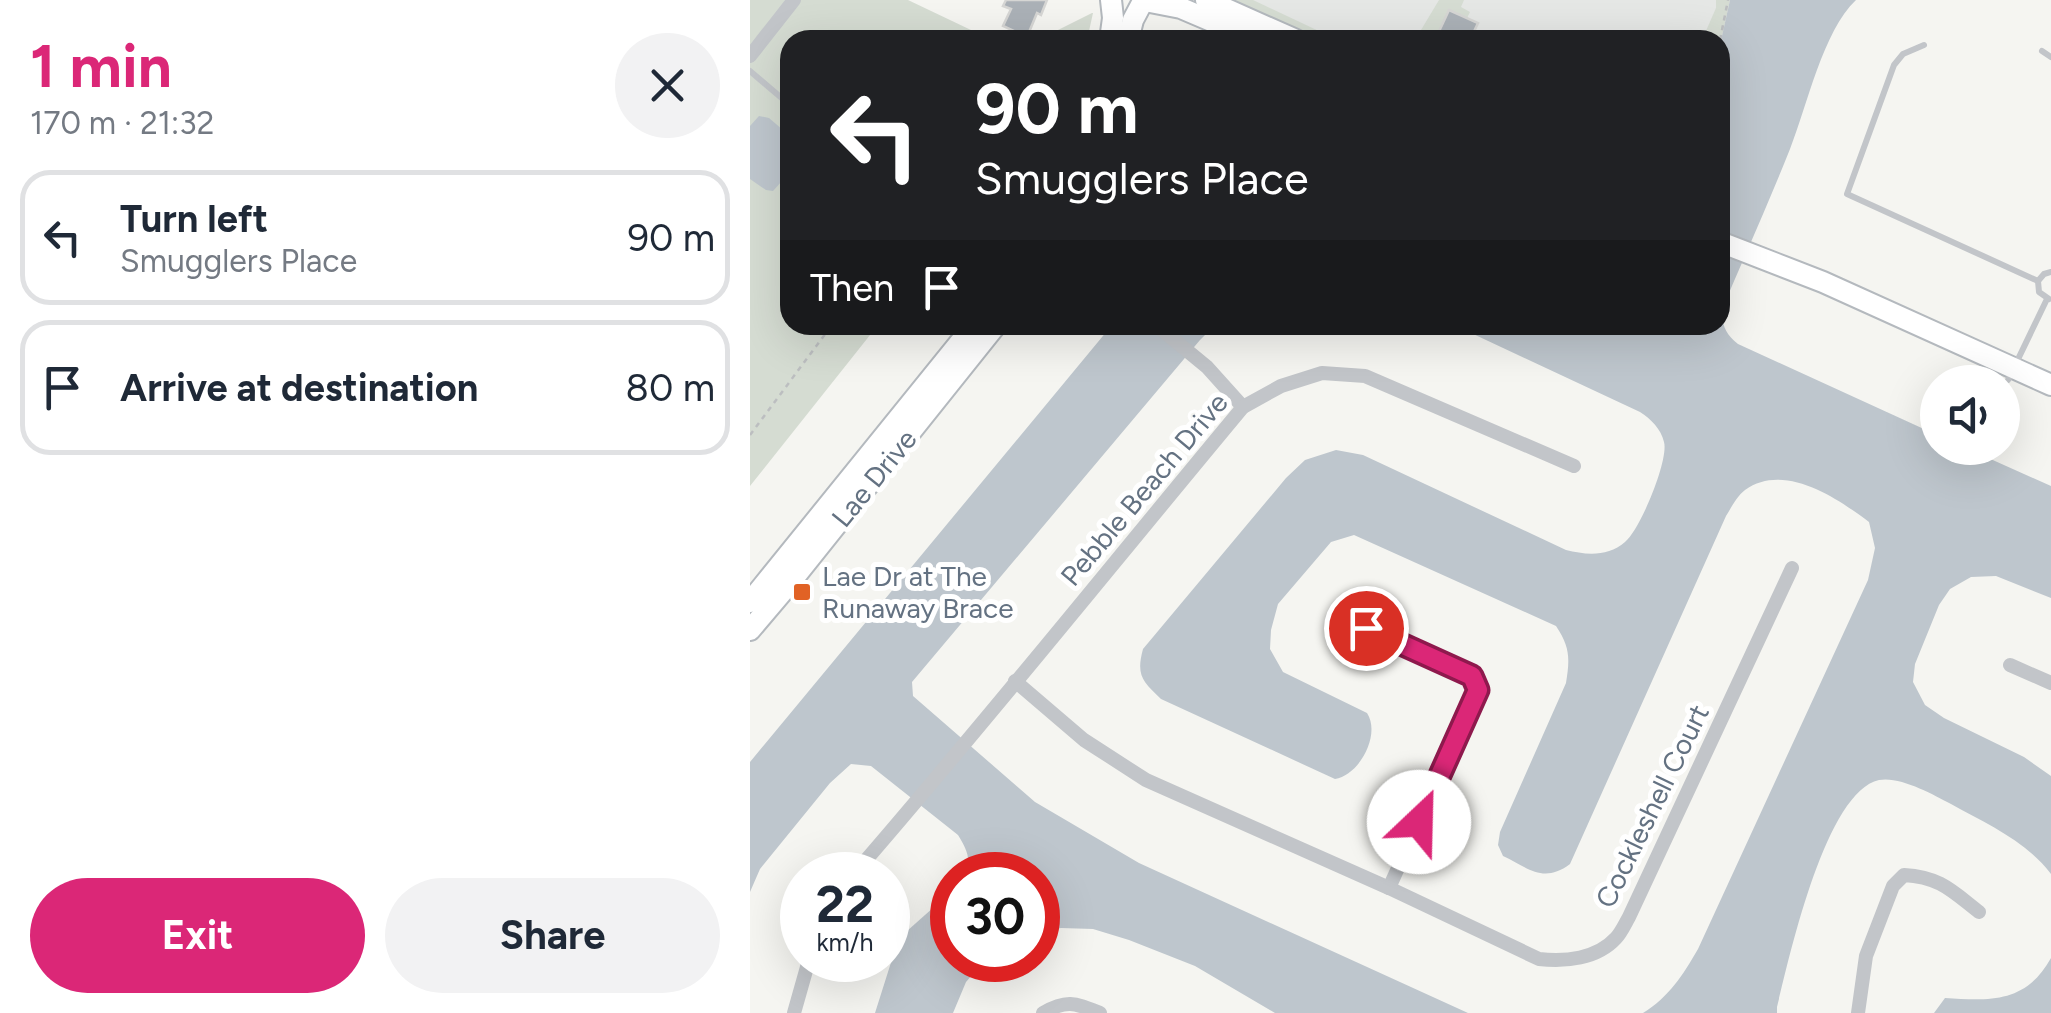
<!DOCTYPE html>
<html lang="en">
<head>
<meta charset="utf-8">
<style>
	body { margin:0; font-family:Figtree,sans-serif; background:#f2f2f3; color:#1f2937; height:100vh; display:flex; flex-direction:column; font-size:38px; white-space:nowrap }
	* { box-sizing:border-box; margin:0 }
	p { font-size:32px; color:#747a83 }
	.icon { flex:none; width:55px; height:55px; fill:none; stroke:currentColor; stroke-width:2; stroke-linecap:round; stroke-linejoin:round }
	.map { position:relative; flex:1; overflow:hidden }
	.details { display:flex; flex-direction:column; background:#fff; width:750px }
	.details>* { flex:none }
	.guide { position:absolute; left:30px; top:30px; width:950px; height:305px; border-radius:30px; box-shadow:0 10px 40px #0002; background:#202124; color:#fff; overflow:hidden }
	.tools { position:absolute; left:1170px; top:365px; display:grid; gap:20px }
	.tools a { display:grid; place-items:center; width:100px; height:100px; border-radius:50%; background:#fff; box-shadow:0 10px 40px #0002; font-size:50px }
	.speed { position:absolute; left:30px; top:852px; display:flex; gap:20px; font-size:50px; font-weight:700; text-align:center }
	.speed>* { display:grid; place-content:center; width:130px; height:130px; border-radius:50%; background:#fff; box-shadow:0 10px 40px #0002; line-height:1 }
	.speed small { font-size:25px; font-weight:400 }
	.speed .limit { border:15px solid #d22; background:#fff; color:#111 }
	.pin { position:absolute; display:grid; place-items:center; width:85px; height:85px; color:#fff; margin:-42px; border:5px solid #fff; border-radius:50%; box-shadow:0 2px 10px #0007 }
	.me { position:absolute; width:110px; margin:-55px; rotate:24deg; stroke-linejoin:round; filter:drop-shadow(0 0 8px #0008) }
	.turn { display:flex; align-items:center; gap:35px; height:210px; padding:0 30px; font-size:45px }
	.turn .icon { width:130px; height:130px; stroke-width:2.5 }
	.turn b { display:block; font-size:70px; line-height:85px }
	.then { display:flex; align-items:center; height:95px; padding:0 30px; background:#0003; gap:20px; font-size:38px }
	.round { display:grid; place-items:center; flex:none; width:105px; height:105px; border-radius:52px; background:#f2f2f3 }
	.headline { display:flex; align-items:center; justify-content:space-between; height:170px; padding:0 30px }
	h1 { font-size:60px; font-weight:700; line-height:75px; color:#db2777 }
	.cta { display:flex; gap:20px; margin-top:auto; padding:20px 30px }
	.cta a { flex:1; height:115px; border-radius:60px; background:#db2777; color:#fff; font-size:40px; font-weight:700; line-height:115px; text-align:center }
	.cta a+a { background:#f2f2f3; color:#1f2937 }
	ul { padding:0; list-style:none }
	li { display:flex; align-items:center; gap:30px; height:135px; margin:0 20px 15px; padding:0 10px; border:5px solid #e0e1e3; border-radius:30px }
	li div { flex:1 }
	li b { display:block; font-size:38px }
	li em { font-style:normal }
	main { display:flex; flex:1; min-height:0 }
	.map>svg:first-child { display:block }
	.built { fill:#e5e7e5 }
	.green { fill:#d5dcd2 }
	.water { fill:#bec6cd }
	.building { fill:#abb1b7; stroke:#d6d6d4; stroke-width:2.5 }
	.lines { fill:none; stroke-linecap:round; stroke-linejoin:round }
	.secondary-casing { stroke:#b4b9be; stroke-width:24 }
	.path { stroke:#bcbec0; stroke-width:2.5; stroke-dasharray:5 5; stroke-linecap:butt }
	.lane { stroke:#c2c5c9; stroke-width:6 }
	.street { stroke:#c2c5c9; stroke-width:14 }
	.secondary { stroke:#fff; stroke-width:20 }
	.route-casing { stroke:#8e194d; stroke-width:25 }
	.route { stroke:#db2777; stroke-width:18 }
	.poi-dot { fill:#e16225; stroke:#fff; stroke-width:4 }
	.labels { text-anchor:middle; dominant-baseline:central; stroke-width:10; stroke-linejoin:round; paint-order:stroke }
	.street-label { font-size:28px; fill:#647282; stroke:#fff }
	.poi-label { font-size:28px; fill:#647282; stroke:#fff; text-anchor:start }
</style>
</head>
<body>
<main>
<section class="details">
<div class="headline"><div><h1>1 min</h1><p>170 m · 21:32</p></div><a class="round"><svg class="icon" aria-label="close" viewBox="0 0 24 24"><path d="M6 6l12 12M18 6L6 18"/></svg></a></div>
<ul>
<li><svg class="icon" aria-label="left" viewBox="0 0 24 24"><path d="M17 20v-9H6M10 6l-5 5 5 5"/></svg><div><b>Turn left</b><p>Smugglers Place</p></div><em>90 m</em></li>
<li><svg class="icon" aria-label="arrive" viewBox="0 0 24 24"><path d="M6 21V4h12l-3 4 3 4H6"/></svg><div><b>Arrive at destination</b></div><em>80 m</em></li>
</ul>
<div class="cta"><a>Exit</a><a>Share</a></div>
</section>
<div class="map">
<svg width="1301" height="1013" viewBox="0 0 1301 1013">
	<rect width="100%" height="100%" fill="#f5f5f1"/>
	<path class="built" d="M489,0H980L970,45V40H578Z"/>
	<g class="green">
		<path d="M0,0H158L242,40H40V325H128L0,486Z"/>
		<path d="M478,0H503L588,40H561L477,1Z"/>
		<path d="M689,0H714L711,7L720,12L717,18L699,11L685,40H665Z"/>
		<path d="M966,0H980L970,45V40H952L966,8Z"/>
		<path d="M343,13L337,40H288L342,13Z"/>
	</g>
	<g class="water">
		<path d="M980,0H1106C1073,31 1057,106 1040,149C1019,202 995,255 973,307C971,325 975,333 988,344L1187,435L1188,448H1216L1301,486V598L1246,576L1221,577L1200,589L1189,605L1165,664L1163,682L1175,705L1194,718L1274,757L1301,776V874C1276,841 1237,824 1201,804C1182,794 1150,776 1129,780C1075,792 1039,959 1027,1007V1013H893C919,997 933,975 948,949L1118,580L1125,548L1119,522C1087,498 1034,462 995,490C987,496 981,508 976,516L820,864C793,884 779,868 753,856L748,845L750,832L816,683C820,658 820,647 806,626L604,535L581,542L528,604L521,630L520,649L533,672L617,713C631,734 610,775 585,779L411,699C392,681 386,675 393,649L536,478L555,460L586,450L613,455L816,550C836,555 858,557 875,542C890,530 919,460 914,442C911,429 901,419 890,412L704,325H970V45Z"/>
		<path d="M9,116L19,118L40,136V172L23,191L16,190L0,179V126Z"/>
		<path d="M362,325H465L450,340L162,682L163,696L285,802L389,863L718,1013H525L445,966L379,940L343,929L311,928L288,933V875H214C223,861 216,848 208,835L121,766L101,764L80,783L10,869L0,892V762Z"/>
		<path d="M202,891V960H235L216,982L203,1013H125L144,953L157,931Z"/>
		<path d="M1301,958V1013H1184L1195,998C1241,1001 1276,1003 1301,958Z"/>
	</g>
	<g class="building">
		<path d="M256,0H297L291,15L287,13L277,37L253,26L261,9L253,6Z"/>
		<path d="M699,10L728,23L720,40H685Z"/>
	</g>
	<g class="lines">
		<g class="secondary-casing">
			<g id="secondary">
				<path d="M456,0L546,40"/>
				<path d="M395,1L431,8L506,40"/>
				<path d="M360,40L363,18L361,0"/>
				<path d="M378,40L383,20L392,3"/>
				<path d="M970,242L1073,282L1301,385"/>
				<path d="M0,602L224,325"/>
				<path d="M0,630L39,584L246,325"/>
			</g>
		</g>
		<g class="path">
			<path d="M970,40L978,0"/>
			<path d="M0,435L82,325"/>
		</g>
		<g class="lane">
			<path d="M1174,45L1153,54L1144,65L1097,194L1288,281"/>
			<path d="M1292,51L1301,57"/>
			<path d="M0,71L34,100"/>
			<path d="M1288,281L1289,292L1299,299"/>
			<path d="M1288,281L1294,274L1301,272"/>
			<path d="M1258,380L1297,299"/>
		</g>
		<g class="street">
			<path d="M0,56L44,0"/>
			<path d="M406,325L457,367L493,407"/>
			<path d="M616,628L722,676L728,690L639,888"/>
			<path d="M1260,665L1301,683"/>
			<path d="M265,681L334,740L396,780L639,888L789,959C815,962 847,959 866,938C871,933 875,924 879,917L1042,568"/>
			<path d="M103,875C236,722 363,563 493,407L531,386L572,373L615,376L824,466"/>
			<path d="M44,1013L59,960"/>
			<path d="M293,1013C317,999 325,1003 350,1013"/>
			<path d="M1108,1013L1116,956L1143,886L1154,875C1190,877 1202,891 1229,912"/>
		</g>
		<use href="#secondary" class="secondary"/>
	</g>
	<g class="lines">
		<g class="route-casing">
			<path id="route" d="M616,628L722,676L728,690L669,822"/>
		</g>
		<use href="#route" class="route"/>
	</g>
	<rect class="poi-dot" x="42" y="582" width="20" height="20" rx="5"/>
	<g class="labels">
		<g class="street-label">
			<text transform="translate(124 478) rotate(-51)">Lae Drive</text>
			<text transform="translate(394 489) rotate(-50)">Pebble Beach Drive</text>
			<text transform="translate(902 806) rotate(-64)">Cockleshell Court</text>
		</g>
		<g class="poi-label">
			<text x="72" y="576">Lae Dr at The<tspan x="72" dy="32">Runaway Brace</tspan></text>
		</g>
	</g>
</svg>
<div class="tools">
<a><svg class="icon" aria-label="sound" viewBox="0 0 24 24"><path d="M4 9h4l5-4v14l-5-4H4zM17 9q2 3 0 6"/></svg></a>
</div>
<div class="speed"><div>22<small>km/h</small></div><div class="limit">30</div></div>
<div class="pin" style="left:616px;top:628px;background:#d93025"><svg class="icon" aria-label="arrive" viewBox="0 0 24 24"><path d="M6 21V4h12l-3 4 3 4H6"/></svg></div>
<svg class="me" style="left:669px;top:822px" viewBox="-20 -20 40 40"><circle r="19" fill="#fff"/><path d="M0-13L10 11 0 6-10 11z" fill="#db2777"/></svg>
<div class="guide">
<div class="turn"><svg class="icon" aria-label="left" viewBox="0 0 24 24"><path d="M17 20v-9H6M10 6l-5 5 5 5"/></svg><div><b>90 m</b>Smugglers Place</div></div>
<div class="then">Then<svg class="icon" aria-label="arrive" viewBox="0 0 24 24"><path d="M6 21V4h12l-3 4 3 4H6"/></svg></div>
</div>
</div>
</main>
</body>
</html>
